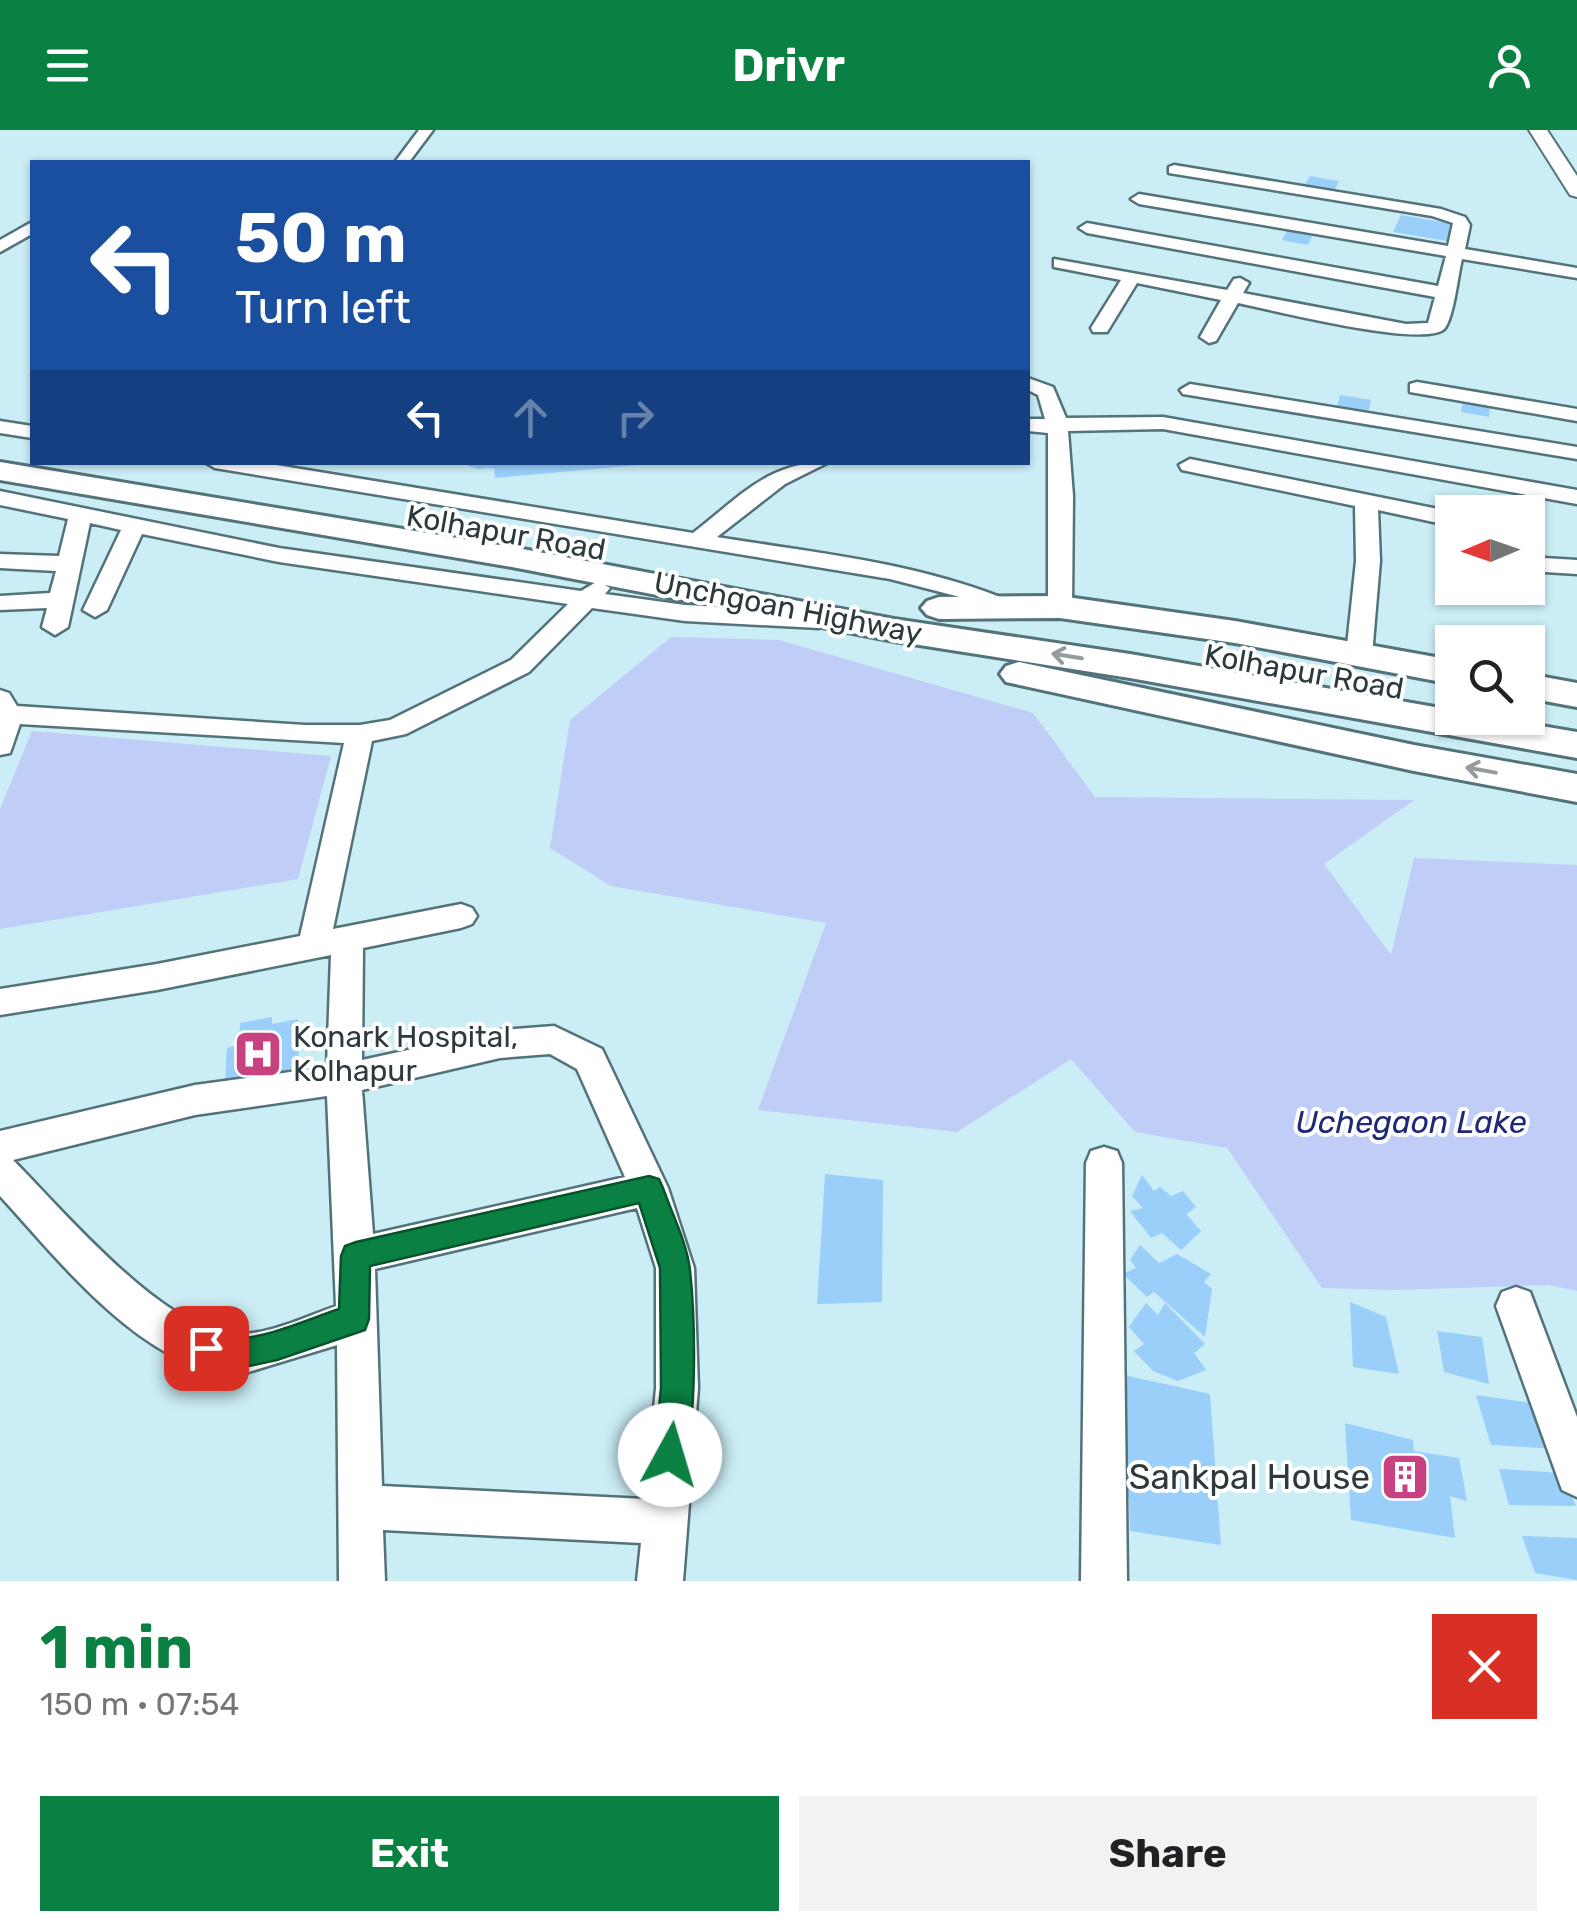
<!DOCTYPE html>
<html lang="en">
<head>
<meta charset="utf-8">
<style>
	body { margin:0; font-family:Rubik,sans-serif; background:#f2f2f2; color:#202124; height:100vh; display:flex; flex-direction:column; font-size:38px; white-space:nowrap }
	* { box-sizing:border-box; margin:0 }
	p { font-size:32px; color:#757577 }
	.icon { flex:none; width:55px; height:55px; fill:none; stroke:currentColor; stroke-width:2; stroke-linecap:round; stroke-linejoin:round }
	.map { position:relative; height:1451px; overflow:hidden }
	.drawer { display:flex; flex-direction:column; background:#fff; flex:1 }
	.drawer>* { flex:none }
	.top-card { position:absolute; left:30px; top:30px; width:1000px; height:305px; border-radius:0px; box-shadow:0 2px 8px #0004; background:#1a4fa0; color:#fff; overflow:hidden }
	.needle { width:65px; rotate:268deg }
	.buttons { position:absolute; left:1435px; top:365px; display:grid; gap:20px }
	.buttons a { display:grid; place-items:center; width:110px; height:110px; border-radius:0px; background:#fff; box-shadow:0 2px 8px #0004; font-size:50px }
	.pin { position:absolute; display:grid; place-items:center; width:85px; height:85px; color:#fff; margin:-42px; border-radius:20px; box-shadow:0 5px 15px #0006 }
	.me { position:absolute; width:110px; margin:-55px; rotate:6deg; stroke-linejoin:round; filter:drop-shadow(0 0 8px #0008) }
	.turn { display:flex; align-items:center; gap:35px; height:210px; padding:0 40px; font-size:45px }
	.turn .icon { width:130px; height:130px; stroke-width:2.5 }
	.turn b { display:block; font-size:70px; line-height:85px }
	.lanes { display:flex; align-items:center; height:95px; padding:0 40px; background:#0003; justify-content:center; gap:50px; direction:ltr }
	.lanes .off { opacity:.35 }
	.round { display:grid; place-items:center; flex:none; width:105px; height:105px; border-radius:0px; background:#f2f2f2 }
	.headline { display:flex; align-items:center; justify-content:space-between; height:170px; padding:0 40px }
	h1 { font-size:60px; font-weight:700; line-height:75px; color:#0b8043 }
	.action { display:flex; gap:20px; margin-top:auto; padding:20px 40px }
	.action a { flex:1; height:115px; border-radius:0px; background:#0b8043; color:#fff; font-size:40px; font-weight:700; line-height:115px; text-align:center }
	.action a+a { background:#f2f2f2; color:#202124 }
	header { display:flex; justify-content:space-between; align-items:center; height:130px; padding:0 40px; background:#0b8043; color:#fff; font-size:45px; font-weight:700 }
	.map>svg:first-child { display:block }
	.water { fill:#bfcdf7 }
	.building { fill:#9acffa }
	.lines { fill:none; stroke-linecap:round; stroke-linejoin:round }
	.minor-casing { stroke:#54727a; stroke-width:5 }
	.major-casing { stroke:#54727a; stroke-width:4 }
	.highway-casing { stroke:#54727a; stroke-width:6 }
	.minor { fill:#fff; fill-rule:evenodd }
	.major { fill:#fff; fill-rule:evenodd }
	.highway { fill:#fff; fill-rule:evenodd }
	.oneway { stroke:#969c9e }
	.route { fill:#0b8043; stroke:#07532c; stroke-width:2.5 }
	.labels { text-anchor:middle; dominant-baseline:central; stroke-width:8; stroke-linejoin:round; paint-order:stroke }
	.street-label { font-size:30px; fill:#2c393d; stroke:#fff }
	.poi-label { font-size:30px; fill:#2c393d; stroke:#fff; text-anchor:start }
	.water-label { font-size:32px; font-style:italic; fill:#1e2876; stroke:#fff }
	.near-poi-label { font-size:35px; fill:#2c393d; stroke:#fff; text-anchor:end }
</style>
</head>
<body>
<header><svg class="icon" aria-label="menu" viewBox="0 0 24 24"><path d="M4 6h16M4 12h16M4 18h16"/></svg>Drivr<svg class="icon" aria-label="person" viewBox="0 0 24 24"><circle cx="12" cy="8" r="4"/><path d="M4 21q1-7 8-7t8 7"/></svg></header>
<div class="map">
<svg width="1577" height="1451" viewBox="0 0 1577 1451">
	<rect width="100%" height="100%" fill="#cbedf6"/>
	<g class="water">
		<path d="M671,507L779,510L1033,583L1095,667L1414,670L1324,734L1391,825L1414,728L1577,735V1161L1549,1155L1396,1160L1322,1158L1227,1018L1135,1002L1071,929L957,1002L758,980L826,793L611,756L550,718L570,590Z"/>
		<path d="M32,601L331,626L298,749L0,799V679Z"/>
	</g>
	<g class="building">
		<path d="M1310,46L1339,51L1334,62L1303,57Z"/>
		<path d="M1401,85L1454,94L1447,111L1393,102Z"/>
		<path d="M1289,97L1314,102L1308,115L1282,110Z"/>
		<path d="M1340,265L1371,270L1368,283L1337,277Z"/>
		<path d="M1463,270L1490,275L1489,287L1461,282Z"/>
		<path d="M458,332H639V335L495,348L494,338L477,339Z"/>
		<path d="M272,887V894L298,889L299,939L225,955L227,918L239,915L240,893Z"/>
		<path d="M825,1044L883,1050L882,1172L817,1174Z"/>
		<path d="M1142,1045L1154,1061L1160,1057L1171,1066L1183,1061L1196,1077L1186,1084L1201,1101L1181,1120L1162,1103L1151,1108L1130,1081L1143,1078L1132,1066Z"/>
		<path d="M1140,1115L1159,1133L1177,1124L1211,1144L1204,1152L1212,1159L1205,1207L1154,1162L1147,1167L1123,1144L1136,1138L1130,1130Z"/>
		<path d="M1350,1172L1386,1187L1399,1244L1353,1237Z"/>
		<path d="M1146,1173L1158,1185L1165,1173L1205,1214L1194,1223L1206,1240L1178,1251L1153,1241L1134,1221L1144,1214L1129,1197Z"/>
		<path d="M1437,1201L1482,1207L1489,1254L1444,1242Z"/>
		<path d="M1124,1245L1210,1264L1221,1415L1130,1401L1129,1368L1120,1366Z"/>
		<path d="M1476,1265L1545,1275L1559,1319L1491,1315Z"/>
		<path d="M1345,1293L1413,1310L1414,1321L1459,1328L1467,1371L1450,1366L1455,1408L1351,1390Z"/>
		<path d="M1499,1339L1562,1343L1576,1376L1509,1375Z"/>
		<path d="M1522,1406L1577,1408V1450L1535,1443Z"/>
	</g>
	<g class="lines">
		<g class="minor-casing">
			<g id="minor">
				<path d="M419,0H433L409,32H395Z"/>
				<path d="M1174,35L1441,79L1465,87L1470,95L1465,119L1577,138V148L1462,129C1458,145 1454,185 1445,198C1429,220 1268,179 1238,173L1216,211L1209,213L1200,207L1221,170L1137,153L1107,202H1093L1091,198L1121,150L1054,137V129L1227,160L1234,149L1240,148L1249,153L1243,163L1406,194L1428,193L1435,167L1087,103L1079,98L1087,93L1438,156L1446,126L1139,74L1131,69L1139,64L1448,116L1453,93L1432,86L1169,43V37Z"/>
				<path d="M32,92V104L0,122V110Z"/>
				<path d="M1028,248L1053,257L1066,288L1163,287L1577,360V374L1163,299L1068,301L1073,366L1072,477L1060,484L1048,477V303L1028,301V289H1045L1038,265L1028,260Z"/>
				<path d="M1417,252L1577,279V291L1410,262V254Z"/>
				<path d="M1190,254L1577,317V329L1183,264L1180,260Z"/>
				<path d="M0,291L32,296V308L0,303Z"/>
				<path d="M1190,329L1453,382L1452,396L1378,380L1380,431L1372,525L1359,533L1346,525L1356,431L1355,376L1182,340L1179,335Z"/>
				<path d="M205,332H258L693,403C740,367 767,332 829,332L785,354L717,407C817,423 921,433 1015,473L1018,478L1006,485L960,467L890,449L215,338Z"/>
				<path d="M0,361L279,418L581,461L598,451L610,458L605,464L685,475L819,482L831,490L819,498L685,491L592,478L529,542L406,604L372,611L333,799L461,774L472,778L477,786L472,794L461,798L363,818L362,930L500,900L554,896L602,919L668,1058L694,1138L698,1258L683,1451H637L641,1413L383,1400L385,1451H339L337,1215L242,1244C148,1246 58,1129 0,1066V1001L195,955L327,937L331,825L157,860L0,885V859L157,834L300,806L344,613L20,594L10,623L0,625V560L9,563L17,576L305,595H360L390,590L511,530L568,474L279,432L142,404L107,480L95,487L83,480L121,400L90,393L68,497L55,505L42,497L47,478L0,480V466L50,463L56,441L0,438V424L59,426L68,389L0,375ZM550,924L577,939L625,1047L373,1104L362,960L500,928ZM327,966L336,1176C305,1187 267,1206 233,1204C163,1200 62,1079 13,1030L195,985ZM637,1078L656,1138V1258L645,1369L382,1356L375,1139Z"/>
				<path d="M1528,427L1577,430V444L1528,441Z"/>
				<path d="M1104,1017L1117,1021L1122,1033L1127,1451H1081L1086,1033L1091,1021Z"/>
				<path d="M1516,1157L1530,1162L1577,1287V1367L1562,1360L1496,1176L1502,1162Z"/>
			</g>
		</g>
		<g class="major-casing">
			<path id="major" d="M1529,0H1547L1577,46V67L1570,65Z"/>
		</g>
		<g class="highway-casing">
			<g id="highway">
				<path d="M0,332L512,417L894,489L1130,524L1452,580V588H1494L1577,602V628L1130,548L894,511L512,437L0,350Z"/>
				<path d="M1060,466L1235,491L1452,530V554L1235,513L1060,488L939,489L927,485L921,478L927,471L939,467Z"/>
				<path d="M1019,532L1414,615L1577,644V672L1414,641L1006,552L1000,544L1006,536Z"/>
				<path d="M1528,544L1577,553V577L1528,568Z"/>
			</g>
		</g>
		<use href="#minor" class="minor"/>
		<use href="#major" class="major"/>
		<use href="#highway" class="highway"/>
	</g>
	<defs><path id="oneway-shaft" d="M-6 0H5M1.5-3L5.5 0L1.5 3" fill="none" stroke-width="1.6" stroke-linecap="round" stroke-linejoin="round" transform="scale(2.5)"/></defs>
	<g class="oneway">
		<use href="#oneway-shaft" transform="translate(1067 526) rotate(-171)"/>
		<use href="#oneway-shaft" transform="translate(1481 640) rotate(-170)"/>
	</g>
	<path class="route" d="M649,1046L659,1049L663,1058C672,1084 687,1113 690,1140C695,1186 698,1296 682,1336L670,1341L659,1336L654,1325L661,1258L660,1138L639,1073L370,1136L369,1189L365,1200L277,1230L231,1240L195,1228L191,1218L195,1207C210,1201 218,1209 233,1209C268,1208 306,1190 339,1179L341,1126L345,1116L356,1112Z"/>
	<defs>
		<g id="hospital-square" transform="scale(2.5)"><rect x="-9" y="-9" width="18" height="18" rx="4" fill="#c84181" stroke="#fff"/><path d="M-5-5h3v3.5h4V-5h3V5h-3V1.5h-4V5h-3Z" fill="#fff"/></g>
		<g id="building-square" transform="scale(2.5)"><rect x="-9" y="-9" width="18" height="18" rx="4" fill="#c84181" stroke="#fff"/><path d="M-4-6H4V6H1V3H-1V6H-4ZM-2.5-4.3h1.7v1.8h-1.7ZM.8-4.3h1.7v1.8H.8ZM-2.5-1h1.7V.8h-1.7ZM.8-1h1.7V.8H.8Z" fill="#fff"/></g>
	</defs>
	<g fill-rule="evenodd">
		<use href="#hospital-square" x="258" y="924"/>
		<use href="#building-square" x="1405" y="1347"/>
	</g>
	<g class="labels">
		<g class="street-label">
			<text transform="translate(506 403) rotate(10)">Kolhapur Road</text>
			<text transform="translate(788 478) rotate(11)">Unchgoan Highway</text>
			<text transform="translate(1304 542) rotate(10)">Kolhapur Road</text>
		</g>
		<g class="poi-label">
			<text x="293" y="907">Konark Hospital,<tspan x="293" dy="34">Kolhapur</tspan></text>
		</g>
		<g class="water-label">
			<text x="1411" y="992">Uchegaon Lake</text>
		</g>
		<g class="near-poi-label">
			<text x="1370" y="1347">Sankpal House</text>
		</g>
	</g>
</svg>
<div class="buttons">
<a><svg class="needle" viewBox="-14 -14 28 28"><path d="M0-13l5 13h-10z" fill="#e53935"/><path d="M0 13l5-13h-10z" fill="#757577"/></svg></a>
<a><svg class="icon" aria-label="search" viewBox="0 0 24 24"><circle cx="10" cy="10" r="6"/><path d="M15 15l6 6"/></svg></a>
</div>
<div class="pin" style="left:206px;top:1218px;background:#d93025"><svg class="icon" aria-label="arrive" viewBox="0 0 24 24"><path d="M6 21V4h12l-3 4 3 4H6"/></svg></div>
<svg class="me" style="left:670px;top:1325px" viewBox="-20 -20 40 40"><circle r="19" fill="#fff"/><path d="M0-13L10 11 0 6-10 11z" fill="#0b8043"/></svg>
<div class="top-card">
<div class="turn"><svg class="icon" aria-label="left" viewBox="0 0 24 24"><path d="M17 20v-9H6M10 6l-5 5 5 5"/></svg><div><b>50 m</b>Turn left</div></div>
<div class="lanes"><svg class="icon" aria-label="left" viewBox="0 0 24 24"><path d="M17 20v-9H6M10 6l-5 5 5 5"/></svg><svg class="icon off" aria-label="ahead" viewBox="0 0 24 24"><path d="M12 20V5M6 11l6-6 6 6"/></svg><svg class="icon off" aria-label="right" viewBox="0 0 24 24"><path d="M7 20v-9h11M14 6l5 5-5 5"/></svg></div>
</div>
</div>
<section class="drawer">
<div class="headline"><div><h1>1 min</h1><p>150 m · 07:54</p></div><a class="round" style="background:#d93025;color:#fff"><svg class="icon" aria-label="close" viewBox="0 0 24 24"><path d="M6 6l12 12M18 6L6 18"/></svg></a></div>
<div class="action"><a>Exit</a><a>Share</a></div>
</section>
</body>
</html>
